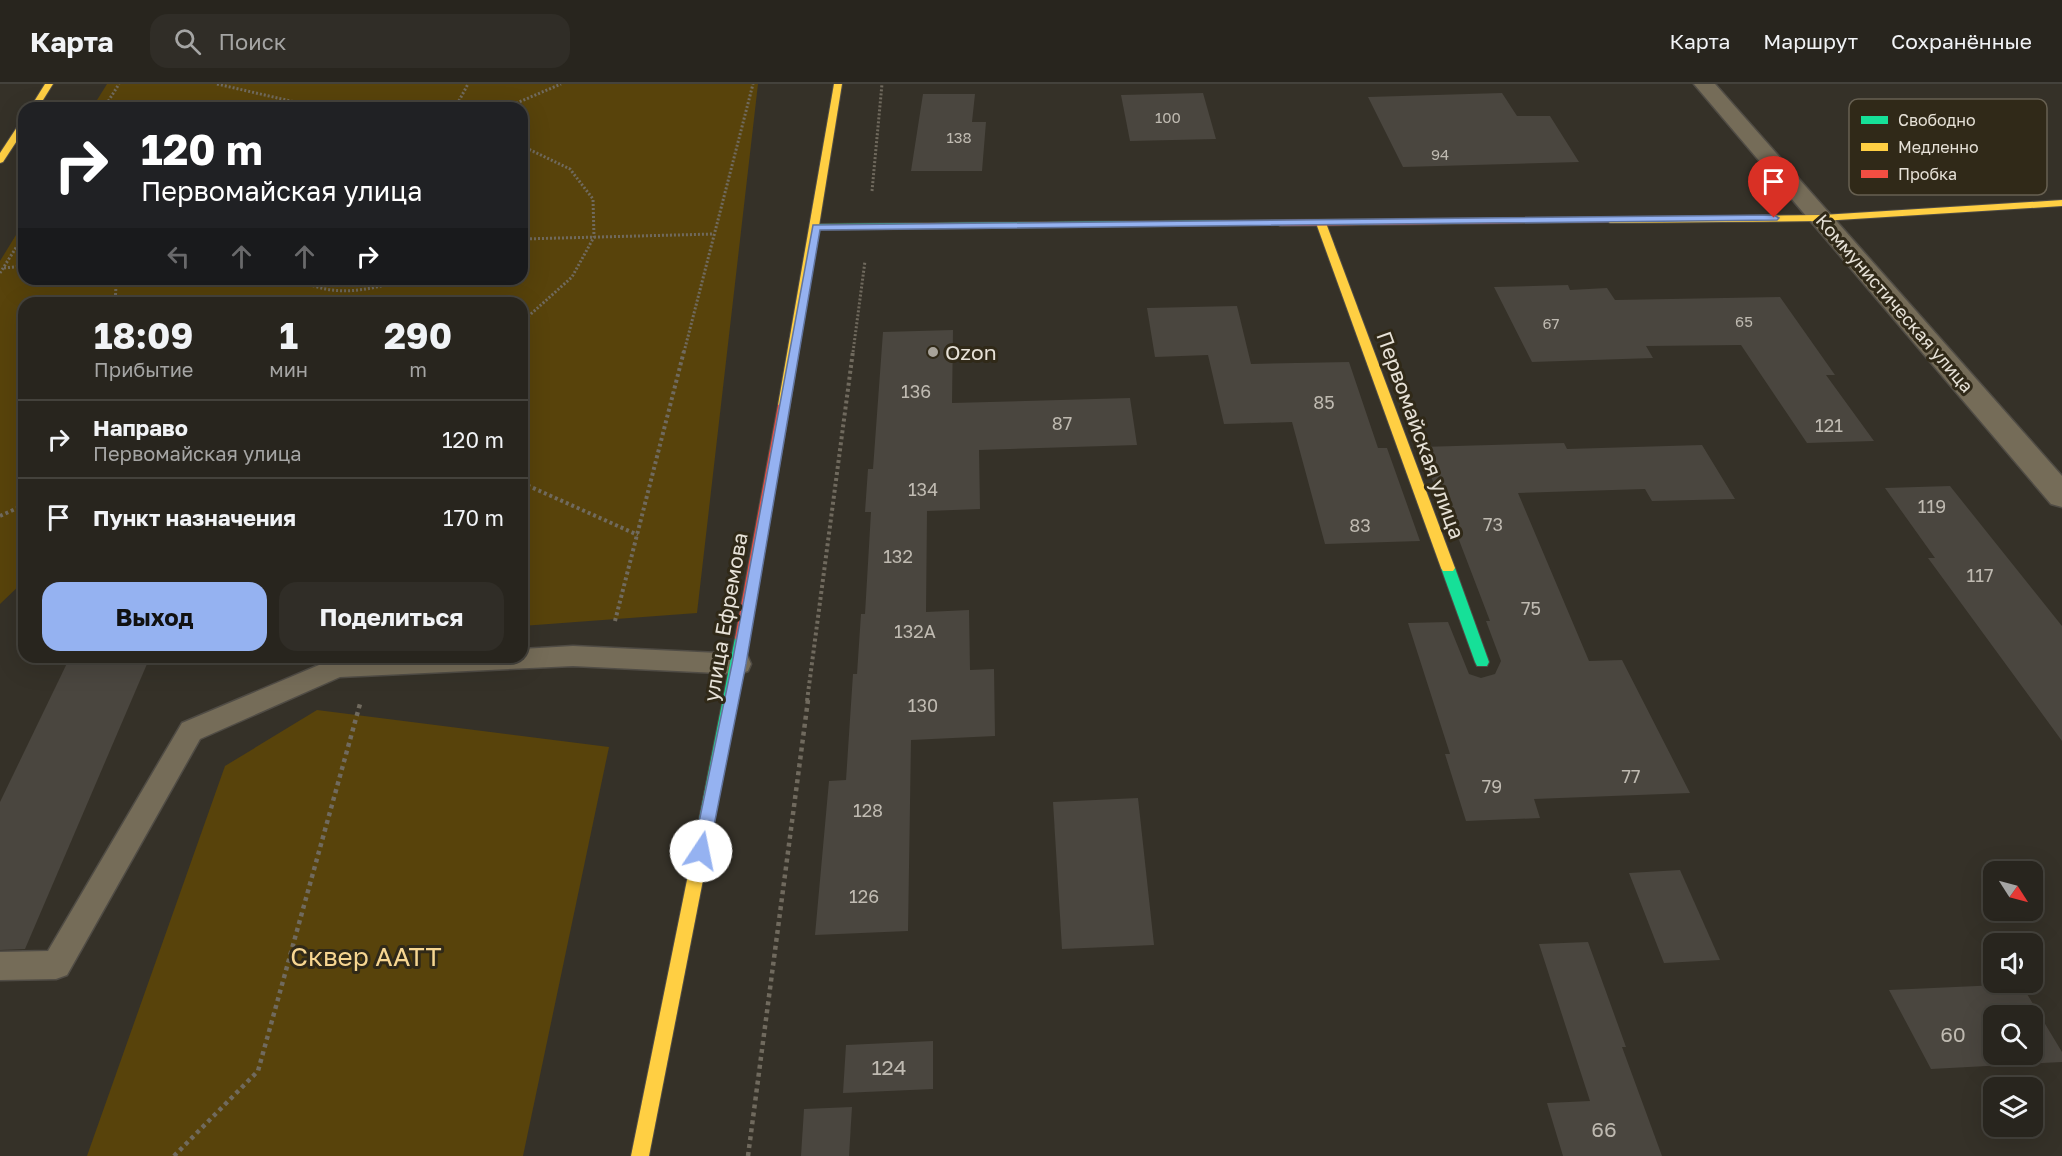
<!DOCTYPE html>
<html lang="ru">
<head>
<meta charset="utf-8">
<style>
	body { margin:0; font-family:"Golos Text",sans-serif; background:#302d27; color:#f1f3f6; height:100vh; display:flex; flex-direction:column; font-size:22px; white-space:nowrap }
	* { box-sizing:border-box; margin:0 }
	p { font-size:20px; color:#a5a5a4 }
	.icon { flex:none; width:33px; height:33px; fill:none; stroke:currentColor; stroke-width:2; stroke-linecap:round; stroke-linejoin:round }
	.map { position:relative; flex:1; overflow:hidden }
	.sheet { position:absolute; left:18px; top:213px; width:510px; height:366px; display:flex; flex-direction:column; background:#28251e; border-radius:18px; box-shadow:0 6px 24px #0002,0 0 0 2px #44423c }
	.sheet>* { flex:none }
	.hud { position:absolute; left:18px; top:18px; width:510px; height:183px; border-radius:18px; box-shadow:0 6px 24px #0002,0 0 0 2px #44423c; background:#202124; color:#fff; overflow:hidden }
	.needle { width:39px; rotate:126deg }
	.fabs { position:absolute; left:1983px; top:777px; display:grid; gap:12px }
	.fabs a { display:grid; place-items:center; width:60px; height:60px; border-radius:12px; background:#28251e; box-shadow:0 6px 24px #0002,0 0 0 2px #44423c; font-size:30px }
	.pin { position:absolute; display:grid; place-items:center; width:51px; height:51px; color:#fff; margin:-62px -26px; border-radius:50% 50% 50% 0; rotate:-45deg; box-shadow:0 0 6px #0007 }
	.pin .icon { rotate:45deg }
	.me { position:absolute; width:66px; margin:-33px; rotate:11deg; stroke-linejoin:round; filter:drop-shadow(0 0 4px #0008) }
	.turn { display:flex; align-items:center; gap:21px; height:126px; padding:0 24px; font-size:27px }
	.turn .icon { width:78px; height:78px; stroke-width:2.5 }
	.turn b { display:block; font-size:42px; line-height:51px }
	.lanes { display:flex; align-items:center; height:57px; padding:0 24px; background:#0003; justify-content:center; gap:30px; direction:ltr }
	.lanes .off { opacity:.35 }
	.eta { display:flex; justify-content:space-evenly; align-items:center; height:102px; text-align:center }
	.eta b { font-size:36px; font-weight:700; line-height:42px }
	.cta { display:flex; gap:12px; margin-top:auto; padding:12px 24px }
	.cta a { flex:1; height:69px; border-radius:18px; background:#95b2f1; color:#111; font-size:24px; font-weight:700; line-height:69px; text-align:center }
	.cta a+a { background:#302d27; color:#f1f3f6 }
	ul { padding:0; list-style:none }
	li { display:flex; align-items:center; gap:18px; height:78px; padding:0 24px; border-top:2px solid #44423c }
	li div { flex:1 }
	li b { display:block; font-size:22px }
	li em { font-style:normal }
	header { display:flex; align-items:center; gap:36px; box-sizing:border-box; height:84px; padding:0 30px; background:#28251e; border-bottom:2px solid #44423c }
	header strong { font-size:28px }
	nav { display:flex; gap:33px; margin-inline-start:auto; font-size:21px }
	.search { width:420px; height:54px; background:#302d27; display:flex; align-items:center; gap:15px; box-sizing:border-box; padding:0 21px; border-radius:18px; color:#a5a5a4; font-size:22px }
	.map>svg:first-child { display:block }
	.green { fill:#58430b }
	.building { fill:#4a463f; fill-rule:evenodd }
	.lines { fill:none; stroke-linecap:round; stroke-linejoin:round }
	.lane-casing { stroke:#504c45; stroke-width:3 }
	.street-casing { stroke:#504c45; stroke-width:3 }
	.fast-casing { stroke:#504c45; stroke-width:2 }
	.slow-casing { stroke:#504c45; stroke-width:2 }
	.jam-casing { stroke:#504c45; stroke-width:2 }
	.path-far2 { stroke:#706a5e; stroke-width:3; stroke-dasharray:2 2; stroke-linecap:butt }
	.path-far1 { stroke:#706a5e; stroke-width:4; stroke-dasharray:3 3; stroke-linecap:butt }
	.path { stroke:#706a5e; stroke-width:4.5; stroke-dasharray:4 4; stroke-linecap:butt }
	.lane { fill:#756c58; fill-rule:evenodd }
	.street { fill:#756c58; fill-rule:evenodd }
	.fast { fill:#16e098; fill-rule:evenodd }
	.slow { fill:#ffcf43; fill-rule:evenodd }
	.jam { fill:#f24e42; fill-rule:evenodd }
	.route { fill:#95b2f1; stroke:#61749d; stroke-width:1.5 }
	.poi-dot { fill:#a8a39a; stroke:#302918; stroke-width:2 }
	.labels { text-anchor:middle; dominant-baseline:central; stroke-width:6; stroke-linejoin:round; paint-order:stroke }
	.far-number-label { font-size:15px; fill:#bfbab1 }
	.far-street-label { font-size:18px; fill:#e6e1d7; stroke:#302918 }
	.number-label { font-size:18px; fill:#bfbab1 }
	.poi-label { font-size:21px; fill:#e6e1d7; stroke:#302918; text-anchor:start }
	.street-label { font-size:21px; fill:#e6e1d7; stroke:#302918 }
	.near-number-label { font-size:21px; fill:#bfbab1 }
	.near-park-label { font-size:26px; fill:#f7d691; stroke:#302918 }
	.key { fill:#302918; stroke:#676051; stroke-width:1.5 }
	.key-label { font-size:16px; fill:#e6e1d7 }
</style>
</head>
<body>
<header>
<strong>Карта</strong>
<div class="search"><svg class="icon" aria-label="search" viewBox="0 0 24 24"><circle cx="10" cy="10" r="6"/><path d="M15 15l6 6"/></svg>Поиск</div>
<nav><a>Карта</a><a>Маршрут</a><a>Сохранённые</a></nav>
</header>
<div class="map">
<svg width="2062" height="1072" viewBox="0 0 2062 1072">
	<rect width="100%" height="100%" fill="#353128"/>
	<g class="green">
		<path d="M107,0H758L697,529L522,542V219H24V497L0,520V177L24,138V195H522V24H92Z"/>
		<path d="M317,626L609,663L523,1072H87L225,682Z"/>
	</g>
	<g class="building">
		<path d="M1203,9L1216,55L1130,57L1121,11Z"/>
		<path d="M1502,9L1517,32H1550L1579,78L1403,83L1368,13Z"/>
		<path d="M923,10H975L972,38H986L982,87H911Z"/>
		<path d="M1568,201L1570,206L1607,204L1615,216L1780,213L1835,291H1826L1874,357L1807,359L1741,261L1646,262L1653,274L1532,278L1494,203Z"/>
		<path d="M1237,222L1251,280L1349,278L1378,364H1387L1420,457L1325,460L1292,338L1224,340L1208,271L1155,273L1147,224Z"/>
		<path d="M953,246L952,319L1130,314L1137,361L979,366L980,425L927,427L926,528L969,526L970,586L994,585L995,652L911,656L908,847L815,851L829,697L846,696L853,590H857L861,530H865L871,428H865L868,385H873L883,248Z"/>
		<path d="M1564,359L1567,365L1702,361L1735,415L1652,417L1645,405L1518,409L1589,577L1622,576L1690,709L1534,715L1540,734L1466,737L1445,670H1450L1408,539L1448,538L1469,590L1481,594L1495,590L1501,577L1486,537H1490L1459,456H1455L1420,363Z"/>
		<path d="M1950,402L2062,542V657L1928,474H1935L1885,404Z"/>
		<path d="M70,573H150L25,865L0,866V718Z"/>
		<path d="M1138,714L1154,861L1062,865L1053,718Z"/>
		<path d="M1680,786L1720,876L1664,879L1629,789Z"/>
		<path d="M1588,858L1626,963H1622L1662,1072H1563L1547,1019L1590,1017L1539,860Z"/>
		<path d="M2021,900L2062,968V978L1931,985L1889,906ZM1994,932H2032V970H1994Z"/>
		<path d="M933,957V1005L843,1009L846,961Z"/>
		<path d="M852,1023L849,1072H801L804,1025Z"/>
	</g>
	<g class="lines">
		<g class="lane-casing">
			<path id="lane" d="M573,562L739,570L748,573L751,580L748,587L739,590L573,582L340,593L200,655L67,891L56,895L0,896V868L48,867L182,639L338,573H522V565Z"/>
		</g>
		<g class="street-casing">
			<path id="street" d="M1694,0H1715L2062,392V423L2051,420Z"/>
		</g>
		<g class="fast-casing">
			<g id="fast">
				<path d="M1280,136L1283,137V141L816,146L811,143L816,140Z"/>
				<path d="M1448,479L1455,484L1489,578L1487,582H1477L1475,578L1441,484Z"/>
				<path d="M742,549L747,550L749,554L703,796L701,801L695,803L689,801L687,796L735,554L737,550Z"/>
			</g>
		</g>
		<g class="slow-casing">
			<g id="slow">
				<path d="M45,0H53L38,24H30Z"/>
				<path d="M834,0H842L790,321L784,325L778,321Z"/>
				<path d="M24,36V46L3,78L0,79V69L21,37Z"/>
				<path d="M2062,116V122L1822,137L1610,139L1605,136L1610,133L1822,131Z"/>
				<path d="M1321,136L1326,139L1455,484L1453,487H1443L1441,484L1316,139Z"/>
				<path d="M695,789L701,791L703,796L649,1072H631L687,796L689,791Z"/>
			</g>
		</g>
		<g class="jam-casing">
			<g id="jam">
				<path d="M1610,133L1613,134V138L1280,142L1275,139L1280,136Z"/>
				<path d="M784,317L790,321L749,554L747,558H737L735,554L778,321Z"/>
			</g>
		</g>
		<g class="path-far2">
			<path d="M217,0L321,24"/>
			<path d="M104,24L119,0"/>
			<path d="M455,24L468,0"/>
			<path d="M505,24L561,0"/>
			<path d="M522,62L570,85L593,115L594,153L572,193L522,238"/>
			<path d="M872,107L882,0"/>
			<path d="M522,155L714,150"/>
			<path d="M4,184L24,182"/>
			<path d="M0,189L24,151"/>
			<path d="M298,195C333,214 368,207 405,195"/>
			<path d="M115,219L116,202L120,195"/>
			<path d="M684,268L753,0"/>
			<path d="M853,268L865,177"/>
		</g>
		<g class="path-far1">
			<path d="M522,399L638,451"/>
			<path d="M0,432L24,421"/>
			<path d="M615,537L684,267"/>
			<path d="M807,617L853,267"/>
		</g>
		<g class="path">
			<path d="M174,1072L258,987L360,620"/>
			<path d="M748,1072L808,616"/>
		</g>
		<use href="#lane" class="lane"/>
		<use href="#street" class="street"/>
		<use href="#fast" class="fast"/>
		<use href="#slow" class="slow"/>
		<use href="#jam" class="jam"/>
	</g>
	<path class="route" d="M1774,131L1779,134L1777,136L820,146L746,580L709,767L707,772L701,774L695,772L693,767L732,580L813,141Z"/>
	<circle class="poi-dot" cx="933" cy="268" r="6"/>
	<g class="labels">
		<g class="far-number-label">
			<text x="1168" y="33">100</text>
			<text x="959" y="53">138</text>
			<text x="1440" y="70">94</text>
			<text x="1744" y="237">65</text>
			<text x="1551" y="239">67</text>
		</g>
		<g class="far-street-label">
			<text transform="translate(1895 219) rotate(49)">Коммунистическая улица</text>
		</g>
		<g class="number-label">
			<text x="916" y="307">136</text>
			<text x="1324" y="318">85</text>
			<text x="1062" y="339">87</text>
			<text x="1829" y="341">121</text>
			<text x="923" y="405">134</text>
			<text x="1932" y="422">119</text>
			<text x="1493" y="440">73</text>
			<text x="1360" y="441">83</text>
			<text x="898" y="472">132</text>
			<text x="1980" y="491">117</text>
			<text x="1531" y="524">75</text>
			<text x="915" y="547">132А</text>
			<text x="923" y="621">130</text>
			<text x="1631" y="692">77</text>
			<text x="1492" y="702">79</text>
			<text x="868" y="726">128</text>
			<text x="864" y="812">126</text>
		</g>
		<g class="poi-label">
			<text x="945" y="268">Ozon</text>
		</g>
		<g class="street-label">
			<text transform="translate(1421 351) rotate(70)">Первомайская улица</text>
			<text transform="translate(725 533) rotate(-80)">улица Ефремова</text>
		</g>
		<g class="near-number-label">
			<text x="1953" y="950">60</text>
			<text x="889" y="983">124</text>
			<text x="1604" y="1045">66</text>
		</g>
		<g class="near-park-label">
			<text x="366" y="872">Сквер ААТТ</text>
		</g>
	</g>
	<rect x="1849" y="15" width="198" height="96" rx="9" class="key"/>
	<rect x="1861" y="32" width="27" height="8" fill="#16e098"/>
	<rect x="1861" y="59" width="27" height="8" fill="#ffcf43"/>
	<rect x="1861" y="86" width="27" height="8" fill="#f24e42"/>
	<g class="key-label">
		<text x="1898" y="42">Свободно</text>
		<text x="1898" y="69">Медленно</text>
		<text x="1898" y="96">Пробка</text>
	</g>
</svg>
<div class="fabs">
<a><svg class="needle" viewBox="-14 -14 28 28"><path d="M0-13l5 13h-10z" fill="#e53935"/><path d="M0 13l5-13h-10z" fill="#a5a5a4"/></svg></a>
<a><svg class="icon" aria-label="sound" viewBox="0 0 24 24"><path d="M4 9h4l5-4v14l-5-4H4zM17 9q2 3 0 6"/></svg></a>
<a><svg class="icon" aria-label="search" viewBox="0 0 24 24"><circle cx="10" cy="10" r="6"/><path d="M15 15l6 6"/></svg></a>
<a><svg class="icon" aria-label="layers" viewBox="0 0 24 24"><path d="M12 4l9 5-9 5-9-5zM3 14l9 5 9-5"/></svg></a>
</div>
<div class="pin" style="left:1774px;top:134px;background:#d93025"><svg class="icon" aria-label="arrive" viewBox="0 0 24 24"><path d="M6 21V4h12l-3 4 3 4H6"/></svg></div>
<svg class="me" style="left:701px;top:767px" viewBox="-20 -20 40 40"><circle r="19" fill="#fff"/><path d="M0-13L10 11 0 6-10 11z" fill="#95b2f1"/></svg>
<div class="hud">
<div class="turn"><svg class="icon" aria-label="right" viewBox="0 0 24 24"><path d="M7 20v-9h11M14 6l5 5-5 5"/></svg><div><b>120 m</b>Первомайская улица</div></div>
<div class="lanes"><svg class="icon off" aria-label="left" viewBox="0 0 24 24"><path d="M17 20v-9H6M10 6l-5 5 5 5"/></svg><svg class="icon off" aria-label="ahead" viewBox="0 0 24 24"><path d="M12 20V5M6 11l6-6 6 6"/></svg><svg class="icon off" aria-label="ahead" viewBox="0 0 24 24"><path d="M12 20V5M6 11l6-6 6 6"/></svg><svg class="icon" aria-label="right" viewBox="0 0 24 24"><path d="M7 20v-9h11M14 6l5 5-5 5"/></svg></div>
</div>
<section class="sheet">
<div class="eta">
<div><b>18:09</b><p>Прибытие</p></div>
<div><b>1</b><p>мин</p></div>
<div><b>290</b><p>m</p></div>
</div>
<ul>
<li><svg class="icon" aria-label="right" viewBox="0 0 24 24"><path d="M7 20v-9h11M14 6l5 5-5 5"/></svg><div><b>Направо</b><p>Первомайская улица</p></div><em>120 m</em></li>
<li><svg class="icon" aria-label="arrive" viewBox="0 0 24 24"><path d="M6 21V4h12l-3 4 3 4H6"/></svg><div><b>Пункт назначения</b></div><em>170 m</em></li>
</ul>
<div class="cta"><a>Выход</a><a>Поделиться</a></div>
</section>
</div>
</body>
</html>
